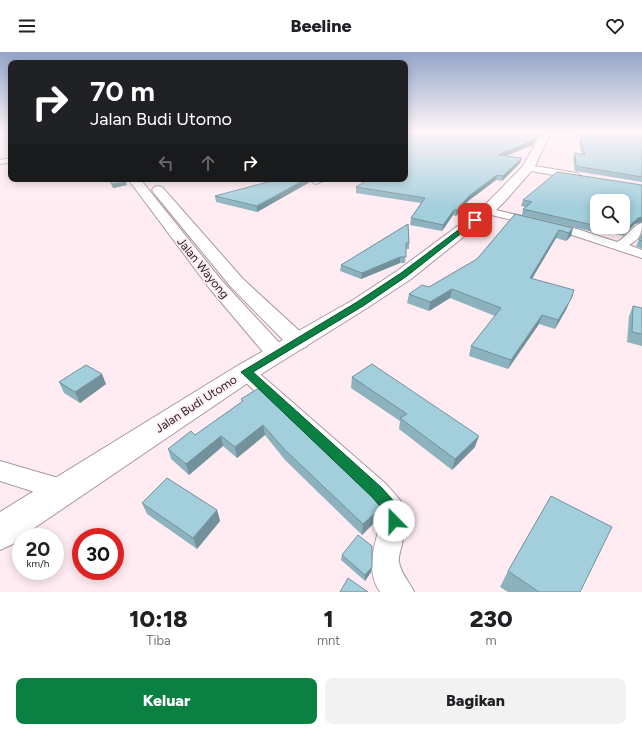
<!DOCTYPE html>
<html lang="id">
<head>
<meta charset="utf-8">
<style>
	body { margin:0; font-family:Figtree,sans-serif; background:#f2f2f2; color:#202124; height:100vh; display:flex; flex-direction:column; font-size:15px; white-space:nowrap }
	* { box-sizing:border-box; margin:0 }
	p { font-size:13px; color:#757577 }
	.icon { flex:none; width:22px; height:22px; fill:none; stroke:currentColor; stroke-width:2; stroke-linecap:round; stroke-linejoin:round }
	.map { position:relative; height:540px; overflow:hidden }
	.side { display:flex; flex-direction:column; background:#fff; flex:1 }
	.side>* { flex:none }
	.banner { position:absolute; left:8px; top:8px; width:400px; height:122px; border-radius:8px; box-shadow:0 2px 10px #0003; background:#202124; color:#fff; overflow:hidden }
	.fabs { position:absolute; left:590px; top:142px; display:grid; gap:8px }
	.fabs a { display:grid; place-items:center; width:40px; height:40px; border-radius:8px; background:#fff; box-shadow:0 2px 10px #0003; font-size:20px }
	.speed { position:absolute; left:12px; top:476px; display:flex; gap:8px; font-size:20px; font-weight:700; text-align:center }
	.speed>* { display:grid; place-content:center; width:52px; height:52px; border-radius:50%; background:#fff; box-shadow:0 2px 10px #0003; line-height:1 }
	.speed small { font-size:10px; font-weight:400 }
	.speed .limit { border:6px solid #d22; background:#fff; color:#111 }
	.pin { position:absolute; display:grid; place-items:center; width:34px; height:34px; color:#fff; margin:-17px; border-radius:8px; box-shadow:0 2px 6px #0006 }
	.me { position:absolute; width:44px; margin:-22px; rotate:338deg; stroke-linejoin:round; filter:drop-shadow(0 0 3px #0008) }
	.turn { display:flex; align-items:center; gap:14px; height:84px; padding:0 16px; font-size:18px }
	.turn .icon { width:52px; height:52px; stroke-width:2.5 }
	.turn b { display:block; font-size:28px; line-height:34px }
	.lanes { display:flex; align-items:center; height:38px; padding:0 16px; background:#0003; justify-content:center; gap:20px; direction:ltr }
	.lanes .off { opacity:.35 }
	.eta { display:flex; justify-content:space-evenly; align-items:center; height:68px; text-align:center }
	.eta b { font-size:24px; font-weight:800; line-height:28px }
	.button { display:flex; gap:8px; margin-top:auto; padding:8px 16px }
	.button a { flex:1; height:46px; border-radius:8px; background:#0b8043; color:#fff; font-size:16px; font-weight:800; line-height:46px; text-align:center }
	.button a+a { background:#f2f2f2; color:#202124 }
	header { display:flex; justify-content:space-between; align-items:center; height:52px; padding:0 16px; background:#fff; font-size:18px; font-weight:800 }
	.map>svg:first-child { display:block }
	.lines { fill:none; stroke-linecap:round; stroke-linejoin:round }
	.minor-casing { stroke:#a9989d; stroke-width:2 }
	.tertiary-casing { stroke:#a9989d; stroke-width:2 }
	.secondary-casing { stroke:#a9989d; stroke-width:2 }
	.minor { fill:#fff; fill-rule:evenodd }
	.tertiary { fill:#fff; fill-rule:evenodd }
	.secondary { fill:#fff; fill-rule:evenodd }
	.wall { fill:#8cb2be; fill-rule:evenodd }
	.shaded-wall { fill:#72919b }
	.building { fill:#a3cfdd; stroke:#72919b }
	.route { fill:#0b8043; stroke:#07532c }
	.labels { text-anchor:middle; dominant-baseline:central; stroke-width:3.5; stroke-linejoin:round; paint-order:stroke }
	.street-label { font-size:12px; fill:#292325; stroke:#ffecf2 }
</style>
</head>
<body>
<header><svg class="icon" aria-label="menu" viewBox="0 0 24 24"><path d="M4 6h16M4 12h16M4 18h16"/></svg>Beeline<svg class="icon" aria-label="heart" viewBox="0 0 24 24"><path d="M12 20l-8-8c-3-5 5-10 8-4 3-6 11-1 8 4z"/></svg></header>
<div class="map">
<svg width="642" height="540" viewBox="0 0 642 540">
	<rect width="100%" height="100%" fill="#ffecf2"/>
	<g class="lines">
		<g class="minor-casing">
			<g id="minor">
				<path d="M11,106V110L0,112V108Z"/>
				<path d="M528,113L577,121L581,124L577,127L525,118L524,116Z"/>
				<path d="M313,127H327L316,132L311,129Z"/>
				<path d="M487,156L577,177L617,190C627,185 634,172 642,171C642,182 639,188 629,193L642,198V206L569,182L483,161L482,159Z"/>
				<path d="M246,314L253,316L386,432C410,459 409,457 402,492C401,498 398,504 399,510C401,522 409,529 414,540H380C364,517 376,489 382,465L368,448L239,324L237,320L239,316Z"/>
				<path d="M0,409L72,430L75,438L72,446L63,449L0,429Z"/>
			</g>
		</g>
		<g class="tertiary-casing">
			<g id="tertiary">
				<path d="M128,127H140L222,229L285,297L288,302L285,307L277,309L269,307L210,237Z"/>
				<path d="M158,134L162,135L243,227L306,285L309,290L306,295L298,297L290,295L231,235L154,141L152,138L154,135Z"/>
			</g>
		</g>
		<g class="secondary-casing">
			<path id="secondary" d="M542,80H551L534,116L506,148L492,162L411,227L367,256L255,326L21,485L13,492L0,498V460L237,314L353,248L397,219L482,156L523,114Z"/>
		</g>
		<use href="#minor" class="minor"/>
		<use href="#tertiary" class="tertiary"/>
		<use href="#secondary" class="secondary"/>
	</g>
	<g class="wall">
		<path d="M583,80L642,83V130L575,119L573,106L575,101L582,103L579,91Z"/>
		<path d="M406,82L536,87L533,93L506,104L522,106L520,111L502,129L496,128L468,149L456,164L453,163L442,179L410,173L411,166L421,151L356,141V135L364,130L356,127H405Z"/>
		<path d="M108,127H124L126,130L127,133L113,136Z"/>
		<path d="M279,127H312L310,130L257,160L216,150L215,144Z"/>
		<path d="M642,133V170L635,172L623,184L599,178L598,181L522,163L523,157L526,155L521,154L523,148ZM597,149L623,175H597Z"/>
		<path d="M515,162L573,176L571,184L566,189L556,186L532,227L567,256L555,277L539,272L508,317L469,304L471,294L495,264L450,246L429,259L407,251L409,242L429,235L477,207Z"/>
		<path d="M408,172L409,191V197H406L405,211H400L361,227L340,219L341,213Z"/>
		<path d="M642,181V197L636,194Z"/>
		<path d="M633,254L642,256V294L627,290L629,264Z"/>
		<path d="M352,325L475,395L452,418L399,377L400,369L351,336Z"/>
		<path d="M59,330L106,332L80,351L64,341Z"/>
		<path d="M241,347L380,465L362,483L285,408L265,383L237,406L223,394L189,423L171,407L168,397L195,383L242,350Z"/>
		<path d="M142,451L217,458L220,469L197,497L147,462Z"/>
		<path d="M342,503L371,520L365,529L341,508Z"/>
		<path d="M508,519L580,540H508L500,535Z"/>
	</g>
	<g class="shaded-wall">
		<path d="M537,83L536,87L533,93L497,107L498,103Z"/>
		<path d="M522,106L520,111L502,129L503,124Z"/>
		<path d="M497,123L496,128L468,149L456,164L457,158L469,144Z"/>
		<path d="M306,127H312L310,130L257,160V154Z"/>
		<path d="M126,130L127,133L113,136L112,132Z"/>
		<path d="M454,158L453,163L442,179L443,173Z"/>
		<path d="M642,165V170L635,172L623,184L626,177L638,166Z"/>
		<path d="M573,176L571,184L566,189L569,181Z"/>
		<path d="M559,178L556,186L527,235L530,226Z"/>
		<path d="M400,205V211L361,227L362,221Z"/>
		<path d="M452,237L450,246L429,259L430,250Z"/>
		<path d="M574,238L567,256L555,277L558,268Z"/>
		<path d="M542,263L539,272L508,317L511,308Z"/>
		<path d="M102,322L106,332L80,351L75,340Z"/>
		<path d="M263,373L265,383L237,406L235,395Z"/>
		<path d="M221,384L223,394L189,423L186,412Z"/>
		<path d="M479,384L475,395L452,418L455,407Z"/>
		<path d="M382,455L380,465L362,483L363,472Z"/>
		<path d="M217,458L220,469L197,497L193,486Z"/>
		<path d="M372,515L371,520L365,529V523Z"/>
	</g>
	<g class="building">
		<path d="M412,80H523L537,83L534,88L498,103L522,106L503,124L497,123L469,144L457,158H454L443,173L411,166L425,146L356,135L369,127H368H405V82H406Z"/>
		<path d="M583,80H611L642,83V125L576,114L575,101L585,103L580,87Z"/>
		<path d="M557,120L642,133V165L638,166L626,177L616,175H623V149H597V174L523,157L532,150L523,148Z"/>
		<path d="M109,127H124L126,130L112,132Z"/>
		<path d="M279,127H306L257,154L215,144Z"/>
		<path d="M515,162L573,176L569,181L559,178L530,226L574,238L571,247L558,268L542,263L511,308L471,294L501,256L452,237L430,250L409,242L422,233L429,235L477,207Z"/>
		<path d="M408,172L409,191H406V205H400L362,221L341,213Z"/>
		<path d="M642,184V189L639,188Z"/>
		<path d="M633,254L642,256V282L632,280Z"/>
		<path d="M372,312L479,384L455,407L400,366L407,362L352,325Z"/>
		<path d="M86,313L102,322L75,340L59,330Z"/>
		<path d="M259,336L368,439L382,455L363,472L284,397L263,373L235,395L221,384L186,412L168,397L191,379L195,383L243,349L241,347Z"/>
		<path d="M167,426L217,458L193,486L142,451Z"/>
		<path d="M551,444L612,475L580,540H539L508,519Z"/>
		<path d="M358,483L372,494V515L365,523L342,503Z"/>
		<path d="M348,526L368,540H340Z"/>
	</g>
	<linearGradient id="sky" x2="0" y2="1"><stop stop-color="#93a5c9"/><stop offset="0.51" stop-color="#fff6f9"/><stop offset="1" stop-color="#fff6f9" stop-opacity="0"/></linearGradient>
	<rect width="642" height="156" fill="url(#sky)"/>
	<path class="route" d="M473,167L478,168L407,224L363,254L253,320L382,436L398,454L401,469L399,474L394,476L389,474L386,461L372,445L241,320L357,250L401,221Z"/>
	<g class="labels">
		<g class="street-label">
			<text transform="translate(203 216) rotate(51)">Jalan Wayong</text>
			<text transform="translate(196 352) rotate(-33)">Jalan Budi Utomo</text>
		</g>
	</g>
</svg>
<div class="fabs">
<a><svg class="icon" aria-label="search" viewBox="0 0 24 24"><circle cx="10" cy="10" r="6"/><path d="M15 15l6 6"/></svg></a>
</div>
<div class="speed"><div>20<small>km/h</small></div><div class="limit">30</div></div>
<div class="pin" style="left:475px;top:168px;background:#d93025"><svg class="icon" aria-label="arrive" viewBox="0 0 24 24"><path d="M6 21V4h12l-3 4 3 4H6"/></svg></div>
<svg class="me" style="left:394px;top:469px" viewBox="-20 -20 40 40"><circle r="19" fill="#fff"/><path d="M0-13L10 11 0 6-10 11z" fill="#0b8043"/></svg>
<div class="banner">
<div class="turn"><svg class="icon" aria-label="right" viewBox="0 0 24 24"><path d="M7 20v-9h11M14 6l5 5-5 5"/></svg><div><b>70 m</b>Jalan Budi Utomo</div></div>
<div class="lanes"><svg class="icon off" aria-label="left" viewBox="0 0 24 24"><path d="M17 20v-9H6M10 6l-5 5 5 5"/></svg><svg class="icon off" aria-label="ahead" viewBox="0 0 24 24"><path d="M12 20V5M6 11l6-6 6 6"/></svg><svg class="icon" aria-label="right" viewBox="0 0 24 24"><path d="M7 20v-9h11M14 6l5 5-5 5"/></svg></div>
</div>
</div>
<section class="side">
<div class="eta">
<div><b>10:18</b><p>Tiba</p></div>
<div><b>1</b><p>mnt</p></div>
<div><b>230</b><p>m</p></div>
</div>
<div class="button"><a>Keluar</a><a>Bagikan</a></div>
</section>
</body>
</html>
